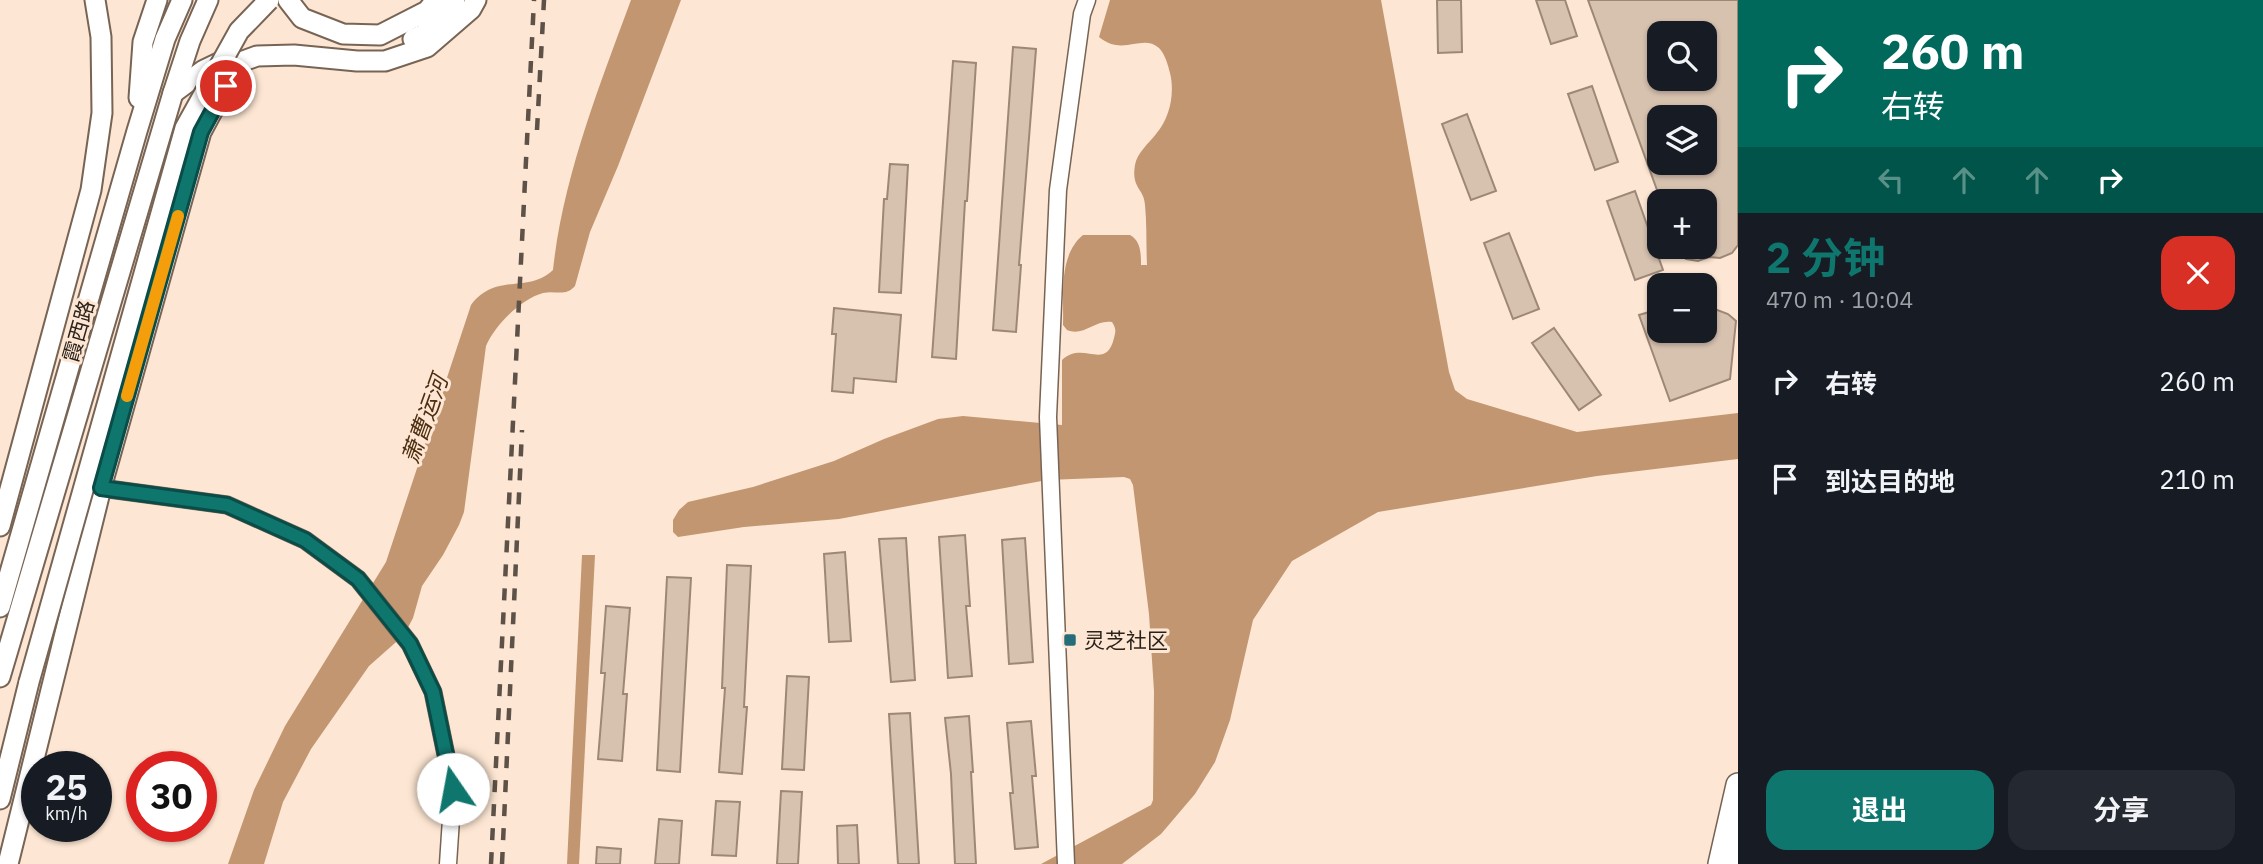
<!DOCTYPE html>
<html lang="zh">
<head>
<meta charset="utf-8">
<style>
	body { margin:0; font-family:"IBM Plex Sans","Noto Sans SC",sans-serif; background:#242831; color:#f1f3f6; height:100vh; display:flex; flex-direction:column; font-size:26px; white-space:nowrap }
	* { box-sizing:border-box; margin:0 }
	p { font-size:23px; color:#9ea1a6 }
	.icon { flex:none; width:38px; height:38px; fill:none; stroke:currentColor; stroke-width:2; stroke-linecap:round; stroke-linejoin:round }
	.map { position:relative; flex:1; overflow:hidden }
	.details { display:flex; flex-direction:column; background:#171b24; width:525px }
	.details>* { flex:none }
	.banner { background:#00695c; color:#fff; overflow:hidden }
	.fabs { position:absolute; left:1647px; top:21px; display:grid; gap:14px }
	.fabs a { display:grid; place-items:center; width:70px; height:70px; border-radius:14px; background:#171b24; box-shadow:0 2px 5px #0004; font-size:35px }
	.speed { position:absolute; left:21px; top:751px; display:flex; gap:14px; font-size:35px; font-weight:700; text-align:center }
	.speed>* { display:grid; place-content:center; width:91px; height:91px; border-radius:50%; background:#171b24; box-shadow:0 2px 5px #0004; line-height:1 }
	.speed small { font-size:18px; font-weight:400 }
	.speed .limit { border:10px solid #d22; background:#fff; color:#111 }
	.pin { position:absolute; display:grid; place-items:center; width:60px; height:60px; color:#fff; margin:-30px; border:4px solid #fff; border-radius:50%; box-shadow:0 2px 7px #0007 }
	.me { position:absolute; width:77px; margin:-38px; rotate:348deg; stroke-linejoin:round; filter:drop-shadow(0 0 5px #0008) }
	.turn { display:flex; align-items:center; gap:24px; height:147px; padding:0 28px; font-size:32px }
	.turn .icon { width:91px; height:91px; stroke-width:2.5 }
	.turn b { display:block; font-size:49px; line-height:60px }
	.lanes { display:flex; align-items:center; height:66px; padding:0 28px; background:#0003; justify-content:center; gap:35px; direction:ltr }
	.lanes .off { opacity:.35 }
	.round { display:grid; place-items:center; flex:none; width:74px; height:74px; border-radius:21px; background:#242831 }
	.overview { display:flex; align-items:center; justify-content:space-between; height:119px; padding:0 28px }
	h1 { font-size:42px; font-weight:700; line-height:52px; color:#0f766e }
	.action { display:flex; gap:14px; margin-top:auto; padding:14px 28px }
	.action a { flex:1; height:80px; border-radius:21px; background:#0f766e; color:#fff; font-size:28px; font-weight:700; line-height:80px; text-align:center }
	.action a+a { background:#242831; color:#f1f3f6 }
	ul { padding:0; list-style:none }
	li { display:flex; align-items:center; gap:21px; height:98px; padding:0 28px }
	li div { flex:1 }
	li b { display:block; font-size:26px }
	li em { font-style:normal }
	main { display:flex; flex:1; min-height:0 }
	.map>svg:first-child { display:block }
	.water { fill:#c29670 }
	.building { fill:#d7c1af; stroke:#9d8877; stroke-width:2; fill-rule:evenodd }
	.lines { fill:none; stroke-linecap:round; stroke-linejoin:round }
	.minor-casing { stroke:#786454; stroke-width:19 }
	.major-casing { stroke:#786454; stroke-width:23 }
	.highway-casing { stroke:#786454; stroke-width:26 }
	.minor { stroke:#fff; stroke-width:16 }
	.major { stroke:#fff; stroke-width:19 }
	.highway { stroke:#fff; stroke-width:23 }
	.rail { stroke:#5e5248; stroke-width:4.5; stroke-dasharray:12 12; stroke-linecap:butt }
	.major-bridge-casing { stroke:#786454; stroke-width:23; stroke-linecap:butt }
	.major-bridge { stroke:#fff; stroke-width:19 }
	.route-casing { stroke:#0a4d48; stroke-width:18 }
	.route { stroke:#0f766e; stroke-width:12 }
	.slow { stroke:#f59e0b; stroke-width:12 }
	.poi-dot { fill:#266d7a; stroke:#fde6d3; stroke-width:2.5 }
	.labels { text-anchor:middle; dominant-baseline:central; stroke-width:6; stroke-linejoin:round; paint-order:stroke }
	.street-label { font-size:21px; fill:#2a221b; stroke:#fde6d3 }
	.poi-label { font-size:21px; fill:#2a221b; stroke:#fde6d3; text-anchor:start }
	.water-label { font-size:23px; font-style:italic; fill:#4e2f12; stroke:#fde6d3 }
</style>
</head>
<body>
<main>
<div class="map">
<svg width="1738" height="864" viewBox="0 0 1738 864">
	<rect width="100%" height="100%" fill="#fde6d3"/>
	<g class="water">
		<path d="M631,0H681L618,166L590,232L575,286C566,297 555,290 543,293C521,299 495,325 486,346L464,512L459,525L443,555L422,586L413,618L404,635L369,666L311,749L283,802L264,864H228L254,790L285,726L386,562L471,305C496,272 528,294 553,270C563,177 599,87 631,0Z"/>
		<path d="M1110,0H1381L1449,372L1455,390L1467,399L1577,432L1738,413V459L1597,476L1378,512L1292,561L1253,620L1230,720L1215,762L1195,794L1161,834L1122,864H1041L1151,805L1153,800L1154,691L1149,614L1133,485L1130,479L1124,477L1047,480L839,519L744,527L678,537L673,532V520L679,510L688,502L753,487L834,461L884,439L938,419L963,416L1062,425V360C1083,340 1106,372 1114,338C1116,331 1116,328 1112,322C1095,319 1084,337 1067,330L1063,325C1064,295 1058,256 1083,235H1130C1141,241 1141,254 1141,265H1147C1146,245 1147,225 1145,205C1144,188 1131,189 1135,165C1137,153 1149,143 1156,134C1170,118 1175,93 1170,73C1168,65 1165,54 1159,48C1142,33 1123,57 1099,37Z"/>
		<path d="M582,555H595L579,864H567Z"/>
	</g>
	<g class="building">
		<path d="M1437,0H1461L1462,52L1438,53Z"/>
		<path d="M1536,0H1565L1577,36L1551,44Z"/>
		<path d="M1588,0H1738V245L1732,253L1720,258L1709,257L1698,261L1686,259L1674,247H1704V201H1661ZM1659,33H1704V79H1659ZM1659,117H1704V163H1659Z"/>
		<path d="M1013,47L1036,49L1019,265H1021L1016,332L993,330Z"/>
		<path d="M953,61L976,63L967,201H965L956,359L932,357Z"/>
		<path d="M1592,86L1618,162L1595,170L1568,94Z"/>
		<path d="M1467,114L1496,191L1471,200L1442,124Z"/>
		<path d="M890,164L908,165L901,293L879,292L884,199H887Z"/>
		<path d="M1635,191L1663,270L1635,280L1607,201Z"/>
		<path d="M1509,233L1539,309L1513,319L1484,243Z"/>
		<path d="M1704,305L1728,314L1736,321L1730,379L1670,401L1639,315L1659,309V331H1704Z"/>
		<path d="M834,308L901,315L896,382L854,378L853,393L832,391L836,334H832Z"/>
		<path d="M1554,328L1601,395L1579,410L1532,343Z"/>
		<path d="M965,535L970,606H966L972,676L948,678L939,537Z"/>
		<path d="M906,538L915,680L891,682L879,539Z"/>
		<path d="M1025,538L1033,662L1009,664L1002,540Z"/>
		<path d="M845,552L851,641L829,642L824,554Z"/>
		<path d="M727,565L751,566L744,707H747L742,774L719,772L725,688H722Z"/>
		<path d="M667,577L691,578L680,772L657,770Z"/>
		<path d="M606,606L630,608L623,694H627L622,761L598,759L605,673H601Z"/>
		<path d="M787,676L809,677L804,770L782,769Z"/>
		<path d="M910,713L919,864H898L889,714Z"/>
		<path d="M969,716L973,772H971L976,864H955L951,774L945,718Z"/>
		<path d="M1031,721L1036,776H1032L1038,847L1015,849L1010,793H1013L1007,723Z"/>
		<path d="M781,791L802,792L798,864H777Z"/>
		<path d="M716,801L740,802L736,856L712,855Z"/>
		<path d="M659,819L682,821L679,864H655Z"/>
		<path d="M857,825L859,864H838L837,826Z"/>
		<path d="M597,847L621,849L620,864H596Z"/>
	</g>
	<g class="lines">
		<g class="minor-casing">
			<g id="minor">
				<path d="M101,488L227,505L305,540L358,579L410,644L433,692L453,789L448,864"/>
				<path d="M1066,864L1048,417L1058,190L1082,14L1087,0"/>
			</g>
		</g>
		<g class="major-casing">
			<g id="major">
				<path d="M288,0L302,18L343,34L380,35L427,11L436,0"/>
				<path d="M413,39L424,34L455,0"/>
				<path d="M173,93L204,70L231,57"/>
				<path d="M139,98L143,42L157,0"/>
				<path d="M0,526L91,190L102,113L101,37L95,0"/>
				<path d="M0,607L137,131L165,39L182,0"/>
				<path d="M0,677L173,93L190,41L208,0"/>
				<path d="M0,799L29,682"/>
				<path d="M8,864L101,488L201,132L238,63L257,56L294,55L357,61H385L427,47L471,9L476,0"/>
				<path d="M1732,864L1738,845"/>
			</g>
		</g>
		<g class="highway-casing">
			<path id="highway" d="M1720,864L1738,785"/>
		</g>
		<use href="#minor" class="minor"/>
		<use href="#major" class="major"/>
		<use href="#highway" class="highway"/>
		<g class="rail">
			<path d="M537,130L544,0"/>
			<path d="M491,864L534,0"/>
			<path d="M502,864L522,430"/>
		</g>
		<g class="major-bridge-casing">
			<path id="major-bridge" d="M29,682L185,128L239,31L269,0"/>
		</g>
		<use href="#major-bridge" class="major-bridge"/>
	</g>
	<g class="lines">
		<g class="route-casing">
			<path id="route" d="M226,86L201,132L101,488L227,505L305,540L358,579L410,644L433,692L453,789"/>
		</g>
		<use href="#route" class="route"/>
		<path class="slow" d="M127,396L178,216"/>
	</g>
	<rect class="poi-dot" x="1063" y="633" width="14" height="14" rx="3.5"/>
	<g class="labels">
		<g class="street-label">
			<text transform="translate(78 331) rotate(-74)">霞西路</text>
		</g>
		<g class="poi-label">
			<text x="1084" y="640">灵芝社区</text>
		</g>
		<g class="water-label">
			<text transform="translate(424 419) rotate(-70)">萧曹运河</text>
		</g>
	</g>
</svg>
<div class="fabs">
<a><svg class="icon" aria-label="search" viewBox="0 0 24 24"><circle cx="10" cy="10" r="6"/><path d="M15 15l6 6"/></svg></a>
<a><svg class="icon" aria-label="layers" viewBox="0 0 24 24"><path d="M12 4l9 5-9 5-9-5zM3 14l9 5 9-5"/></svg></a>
<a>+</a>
<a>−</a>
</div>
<div class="speed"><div>25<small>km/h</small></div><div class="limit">30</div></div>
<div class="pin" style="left:226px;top:86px;background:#d93025"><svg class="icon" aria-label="arrive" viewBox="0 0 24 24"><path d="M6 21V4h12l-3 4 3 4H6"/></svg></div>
<svg class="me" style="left:453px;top:789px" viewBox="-20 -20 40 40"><circle r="19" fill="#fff"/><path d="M0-13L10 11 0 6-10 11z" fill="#0f766e"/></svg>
</div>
<section class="details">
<div class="banner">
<div class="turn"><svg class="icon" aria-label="right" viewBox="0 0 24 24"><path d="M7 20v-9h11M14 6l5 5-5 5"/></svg><div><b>260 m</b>右转</div></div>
<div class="lanes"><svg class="icon off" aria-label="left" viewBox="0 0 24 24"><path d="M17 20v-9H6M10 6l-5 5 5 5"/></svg><svg class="icon off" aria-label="ahead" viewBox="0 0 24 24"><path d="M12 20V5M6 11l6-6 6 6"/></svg><svg class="icon off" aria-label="ahead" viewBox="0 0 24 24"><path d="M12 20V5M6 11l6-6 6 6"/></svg><svg class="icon" aria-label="right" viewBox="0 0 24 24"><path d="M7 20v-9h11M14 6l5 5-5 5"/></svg></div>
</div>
<div class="overview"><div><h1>2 分钟</h1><p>470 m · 10:04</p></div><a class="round" style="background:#d93025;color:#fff"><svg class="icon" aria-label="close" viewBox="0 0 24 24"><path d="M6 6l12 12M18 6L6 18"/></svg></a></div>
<ul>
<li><svg class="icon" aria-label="right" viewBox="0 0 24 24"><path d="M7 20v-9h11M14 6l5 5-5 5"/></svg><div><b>右转</b></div><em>260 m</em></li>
<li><svg class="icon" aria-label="arrive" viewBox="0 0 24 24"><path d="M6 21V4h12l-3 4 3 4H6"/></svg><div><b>到达目的地</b></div><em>210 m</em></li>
</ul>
<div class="action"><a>退出</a><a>分享</a></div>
</section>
</main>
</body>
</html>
